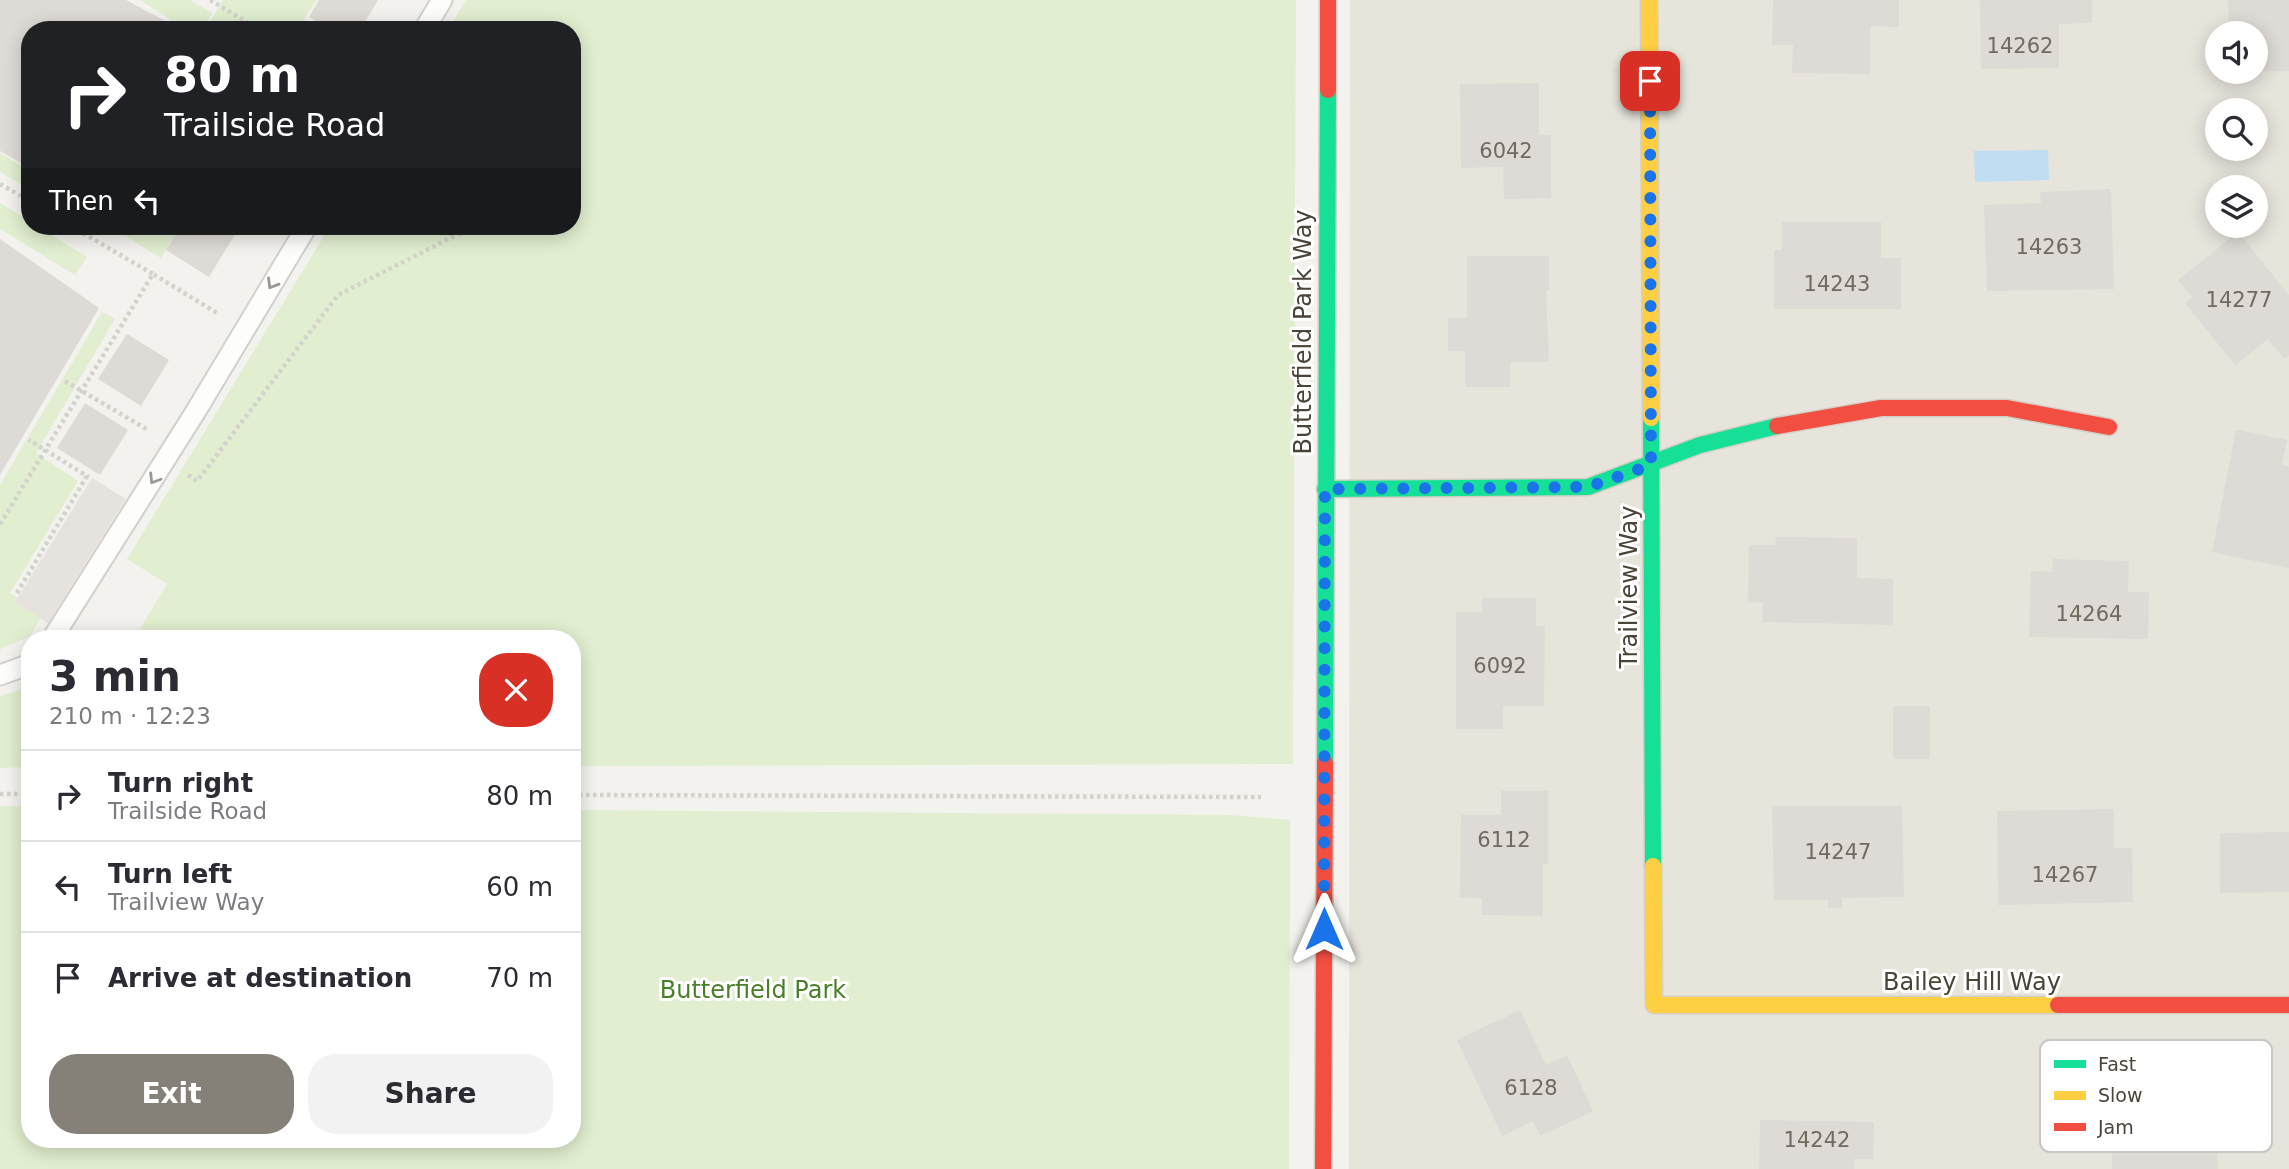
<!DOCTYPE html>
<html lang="en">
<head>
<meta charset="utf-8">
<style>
	body { margin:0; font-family:"DejaVu Sans",sans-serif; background:#f2f2f3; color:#2b2b33; height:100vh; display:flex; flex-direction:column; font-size:26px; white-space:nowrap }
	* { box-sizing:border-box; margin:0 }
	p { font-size:23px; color:#7c7c81 }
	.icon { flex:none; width:38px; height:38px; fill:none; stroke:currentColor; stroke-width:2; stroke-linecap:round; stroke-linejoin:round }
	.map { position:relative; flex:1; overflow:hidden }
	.drawer { position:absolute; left:21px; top:630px; width:560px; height:518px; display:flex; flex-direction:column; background:#fff; border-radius:28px; box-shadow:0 4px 18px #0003 }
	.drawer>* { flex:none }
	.top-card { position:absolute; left:21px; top:21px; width:560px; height:214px; border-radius:28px; box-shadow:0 4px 18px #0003; background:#202124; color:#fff; overflow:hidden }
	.buttons { position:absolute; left:2205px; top:21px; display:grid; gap:14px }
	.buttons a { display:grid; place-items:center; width:63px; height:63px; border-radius:50%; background:#fff; box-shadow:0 4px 18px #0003; font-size:35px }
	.pin { position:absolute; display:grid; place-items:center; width:60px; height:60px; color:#fff; margin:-30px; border-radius:14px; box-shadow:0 4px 10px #0006 }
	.me { position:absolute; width:77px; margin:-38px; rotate:0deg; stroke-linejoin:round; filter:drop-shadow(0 0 5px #0008) }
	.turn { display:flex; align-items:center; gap:24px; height:147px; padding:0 28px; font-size:32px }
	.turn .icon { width:91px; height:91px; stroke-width:2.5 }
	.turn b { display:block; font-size:49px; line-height:60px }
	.then { display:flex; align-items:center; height:66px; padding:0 28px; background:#0003; gap:14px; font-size:26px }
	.round { display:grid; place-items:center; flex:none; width:74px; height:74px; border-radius:28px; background:#f2f2f3 }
	.head { display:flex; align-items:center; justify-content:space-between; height:119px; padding:0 28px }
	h1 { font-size:42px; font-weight:800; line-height:52px }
	.button { display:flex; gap:14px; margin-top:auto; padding:14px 28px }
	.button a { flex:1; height:80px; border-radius:28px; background:#868178; color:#fff; font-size:28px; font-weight:800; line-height:80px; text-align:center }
	.button a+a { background:#f2f2f3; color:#2b2b33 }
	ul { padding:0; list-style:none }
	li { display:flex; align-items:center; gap:21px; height:91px; padding:0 28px; border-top:2px solid #e1e1e2 }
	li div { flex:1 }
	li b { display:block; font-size:26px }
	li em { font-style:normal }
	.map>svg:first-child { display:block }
	.residential { fill:#e7e4dc; fill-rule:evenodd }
	.green { fill:#e1eecf }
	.parking { fill:#e6e3df }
	.water { fill:#c0ddf1 }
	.building { fill:#dedbd6 }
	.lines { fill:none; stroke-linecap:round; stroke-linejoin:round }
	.lane-casing { stroke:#d2d0cb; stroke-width:23 }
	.fast-casing { stroke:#d3cfc5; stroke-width:19 }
	.slow-casing { stroke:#d3cfc5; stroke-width:19 }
	.jam-casing { stroke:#d3cfc5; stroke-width:19 }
	.path { stroke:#d3d2cc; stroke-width:4.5; stroke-dasharray:3.5 3.5; stroke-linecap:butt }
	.lane { stroke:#fdfdfc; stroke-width:19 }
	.fast { stroke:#16e098; stroke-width:16 }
	.slow { stroke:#ffcf43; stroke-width:16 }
	.jam { stroke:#f24e42; stroke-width:16 }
	.oneway { stroke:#9b9791 }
	.route { stroke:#1a73e8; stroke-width:12; stroke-dasharray:0 21.6 }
	.labels { text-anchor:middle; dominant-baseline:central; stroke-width:6; stroke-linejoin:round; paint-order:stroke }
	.number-label { font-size:21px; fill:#706a61 }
	.street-label { font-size:24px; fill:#4b4439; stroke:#fff }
	.park-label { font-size:24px; fill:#4a7f2a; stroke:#fff }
	.key { fill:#fff; stroke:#c9c7c4; stroke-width:2 }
	.key-label { font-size:19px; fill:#4b4439 }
</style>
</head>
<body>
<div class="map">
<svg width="2289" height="1169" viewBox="0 0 2289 1169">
	<rect width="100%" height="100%" fill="#f4f2ee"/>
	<path class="residential" d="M1350,0H2289V1169H1349ZM2217,33H2256V72H2217ZM2217,110H2256V149H2217ZM2217,187H2256V226H2217Z"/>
	<g class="green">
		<path d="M140,0H190L212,13L205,26L209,30H187Z"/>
		<path d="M223,0H316L304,19L321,30H211L207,27Z"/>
		<path d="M466,0H1296L1293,764L572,766V639H134L167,584L127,559L330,226H572V30H448Z"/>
		<path d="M0,153L30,171V190L0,172Z"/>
		<path d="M0,203L30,221V226H37L87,257L75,275L0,229Z"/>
		<path d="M109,226H180L161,258Z"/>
		<path d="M102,312L115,319L36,453L78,481L10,593L43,614L30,636L0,649V485Z"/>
		<path d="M30,687V767L0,768V696Z"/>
		<path d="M0,806H30V1139H572V810L1230,815L1290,820L1289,1169H0Z"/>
	</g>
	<path class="parking" d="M92,478L126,499L48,623L15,602Z"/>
	<path class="water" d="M2048,150L2049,180L1975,182L1974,151Z"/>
	<g class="building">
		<path d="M0,0H126L182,30H30V168L0,151Z"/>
		<path d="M319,0H378L360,30H330L309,17Z"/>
		<path d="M1773,0H1899V27L1870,26V74L1792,73L1793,45H1772Z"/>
		<path d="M1980,0H2092V23L2059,24V68L1981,69Z"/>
		<path d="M2228,0H2289V71H2256V33H2229Z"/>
		<path d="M1539,83V135H1551V198L1504,199L1503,167L1461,168L1460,84Z"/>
		<path d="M2111,189L2114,289L1987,291L1984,205L2041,203L2040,192Z"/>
		<path d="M1782,222H1881V258H1901V309H1774V250H1782Z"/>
		<path d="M181,226H228L237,231L209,277L166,250Z"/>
		<path d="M2238,232L2289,295V355L2284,359L2268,339L2235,365L2185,303L2192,297L2178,280Z"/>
		<path d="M0,239L99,308L0,475Z"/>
		<path d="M1467,256H1549V290H1546L1549,362H1510V387H1465V351H1448V318H1467Z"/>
		<path d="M127,334L169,360L141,406L98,379Z"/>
		<path d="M85,403L128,430L100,475L57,448Z"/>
		<path d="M2236,430L2287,440L2282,465L2289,467V568L2212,552Z"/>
		<path d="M1776,537L1857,538V578L1893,579V625L1762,622L1763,603L1748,602L1749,545H1775Z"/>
		<path d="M2053,559L2129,561L2128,592H2149L2148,639L2029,637L2031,571L2052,572Z"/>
		<path d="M1482,598H1536V626H1545L1544,706H1503V729H1456V612H1482Z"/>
		<rect x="1893" y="706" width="37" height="53"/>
		<path d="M1501,791H1548V864H1543V916L1482,915V898L1460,897L1461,815H1501Z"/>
		<path d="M1772,806H1902L1904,897L1842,898V908H1828V900H1774Z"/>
		<path d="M2114,809V848H2132L2133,902L1998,905L1997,811Z"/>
		<path d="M2289,832V892L2220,893V833Z"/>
		<path d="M1520,1010L1546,1065L1567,1055L1593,1111L1540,1136L1533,1121L1502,1136L1457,1040Z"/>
		<path d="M1760,1120L1874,1122L1873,1159H1854V1169H1759Z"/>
		<path d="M2217,1131L2218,1169H2112V1132Z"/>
	</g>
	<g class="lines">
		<g class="lane-casing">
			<g id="lane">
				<path d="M424,30L442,0"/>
				<path d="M52,639L196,411L307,226"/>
				<path d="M0,675L30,664"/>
			</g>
		</g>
		<g class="fast-casing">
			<g id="fast">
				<path d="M1651,418L1653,866"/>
				<path d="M1325,489L1588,487L1700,445L1777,426"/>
				<path d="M1325,763L1328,90"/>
			</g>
		</g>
		<g class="slow-casing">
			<g id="slow">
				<path d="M1649,0L1651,418"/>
				<path d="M1653,866L1654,1005H2058"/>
			</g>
		</g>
		<g class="jam-casing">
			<g id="jam">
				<path d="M1328,90V0"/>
				<path d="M1777,426L1881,408H2007L2109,427"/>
				<path d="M2058,1005H2289"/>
				<path d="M1323,1169L1325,763"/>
			</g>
		</g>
		<g class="path">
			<path d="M210,0L260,30"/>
			<path d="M0,184L30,201"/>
			<path d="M71,226L153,274"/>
			<path d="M65,381L148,430"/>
			<path d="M188,475L197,481L338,295L474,226"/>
			<path d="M0,524L153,274L217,313"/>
			<path d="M17,593L87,476L29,440"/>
			<path d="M0,794H30"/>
			<path d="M572,795L1261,797"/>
		</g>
		<use href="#lane" class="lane"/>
		<use href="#fast" class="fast"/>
		<use href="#slow" class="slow"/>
		<use href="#jam" class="jam"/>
	</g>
	<defs><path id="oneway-chevron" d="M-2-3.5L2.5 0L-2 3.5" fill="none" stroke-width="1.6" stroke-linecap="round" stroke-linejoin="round" transform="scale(1.75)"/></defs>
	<g class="oneway">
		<use href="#oneway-chevron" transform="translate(272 284) rotate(121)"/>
		<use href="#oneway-chevron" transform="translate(154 479) rotate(122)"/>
	</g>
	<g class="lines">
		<path class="route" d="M1324,929L1325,489L1588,487L1651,465L1650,81"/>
	</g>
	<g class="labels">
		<g class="number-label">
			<text x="2020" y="46">14262</text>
			<text x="1506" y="151">6042</text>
			<text x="2049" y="247">14263</text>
			<text x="1837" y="284">14243</text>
			<text x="2239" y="300">14277</text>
			<text x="2089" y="614">14264</text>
			<text x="1500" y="666">6092</text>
			<text x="1504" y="840">6112</text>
			<text x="1838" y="852">14247</text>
			<text x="2065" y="875">14267</text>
			<text x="1531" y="1088">6128</text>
			<text x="1817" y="1140">14242</text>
		</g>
		<g class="street-label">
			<text transform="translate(1303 332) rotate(-90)">Butterfield Park Way</text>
			<text transform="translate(1629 587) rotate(-90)">Trailview Way</text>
			<text x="1972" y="982">Bailey Hill Way</text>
		</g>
		<g class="park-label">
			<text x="753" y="990">Butterfield Park</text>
		</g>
	</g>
	<rect x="2040" y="1040" width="232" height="112" rx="10" class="key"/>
	<rect x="2054" y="1060" width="32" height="8" fill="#16e098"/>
	<rect x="2054" y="1091" width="32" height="9" fill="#ffcf43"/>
	<rect x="2054" y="1123" width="32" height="8" fill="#f24e42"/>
	<g class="key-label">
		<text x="2098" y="1071">Fast</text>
		<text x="2098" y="1102">Slow</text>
		<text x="2098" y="1134">Jam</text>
	</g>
</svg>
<div class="buttons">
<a><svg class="icon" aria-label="sound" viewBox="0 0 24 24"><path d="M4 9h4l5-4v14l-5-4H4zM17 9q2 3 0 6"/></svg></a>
<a><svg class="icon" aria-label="search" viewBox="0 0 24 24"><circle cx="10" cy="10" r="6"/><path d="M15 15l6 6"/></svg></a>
<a><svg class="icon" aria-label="layers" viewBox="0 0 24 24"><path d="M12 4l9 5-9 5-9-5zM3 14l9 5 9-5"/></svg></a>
</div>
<div class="pin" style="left:1650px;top:81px;background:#d93025"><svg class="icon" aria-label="arrive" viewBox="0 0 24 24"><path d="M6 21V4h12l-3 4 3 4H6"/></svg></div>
<svg class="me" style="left:1324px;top:929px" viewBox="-20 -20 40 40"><path d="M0-17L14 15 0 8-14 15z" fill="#1a73e8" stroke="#fff" stroke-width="4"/></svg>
<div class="top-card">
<div class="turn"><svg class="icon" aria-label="right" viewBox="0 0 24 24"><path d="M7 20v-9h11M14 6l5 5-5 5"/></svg><div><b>80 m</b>Trailside Road</div></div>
<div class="then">Then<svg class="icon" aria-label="left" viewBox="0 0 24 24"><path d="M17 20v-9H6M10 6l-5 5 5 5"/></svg></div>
</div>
<section class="drawer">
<div class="head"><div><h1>3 min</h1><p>210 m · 12:23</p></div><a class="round" style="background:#d93025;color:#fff"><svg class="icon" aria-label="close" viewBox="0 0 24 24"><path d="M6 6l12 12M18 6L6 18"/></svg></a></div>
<ul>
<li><svg class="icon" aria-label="right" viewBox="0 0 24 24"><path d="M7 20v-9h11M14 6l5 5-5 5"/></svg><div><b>Turn right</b><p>Trailside Road</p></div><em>80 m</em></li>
<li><svg class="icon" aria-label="left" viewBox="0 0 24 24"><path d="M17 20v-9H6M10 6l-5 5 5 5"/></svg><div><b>Turn left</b><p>Trailview Way</p></div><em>60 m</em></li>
<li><svg class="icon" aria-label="arrive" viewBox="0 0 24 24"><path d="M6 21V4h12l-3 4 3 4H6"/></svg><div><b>Arrive at destination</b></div><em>70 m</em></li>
</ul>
<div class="button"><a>Exit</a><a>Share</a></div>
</section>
</div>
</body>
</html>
